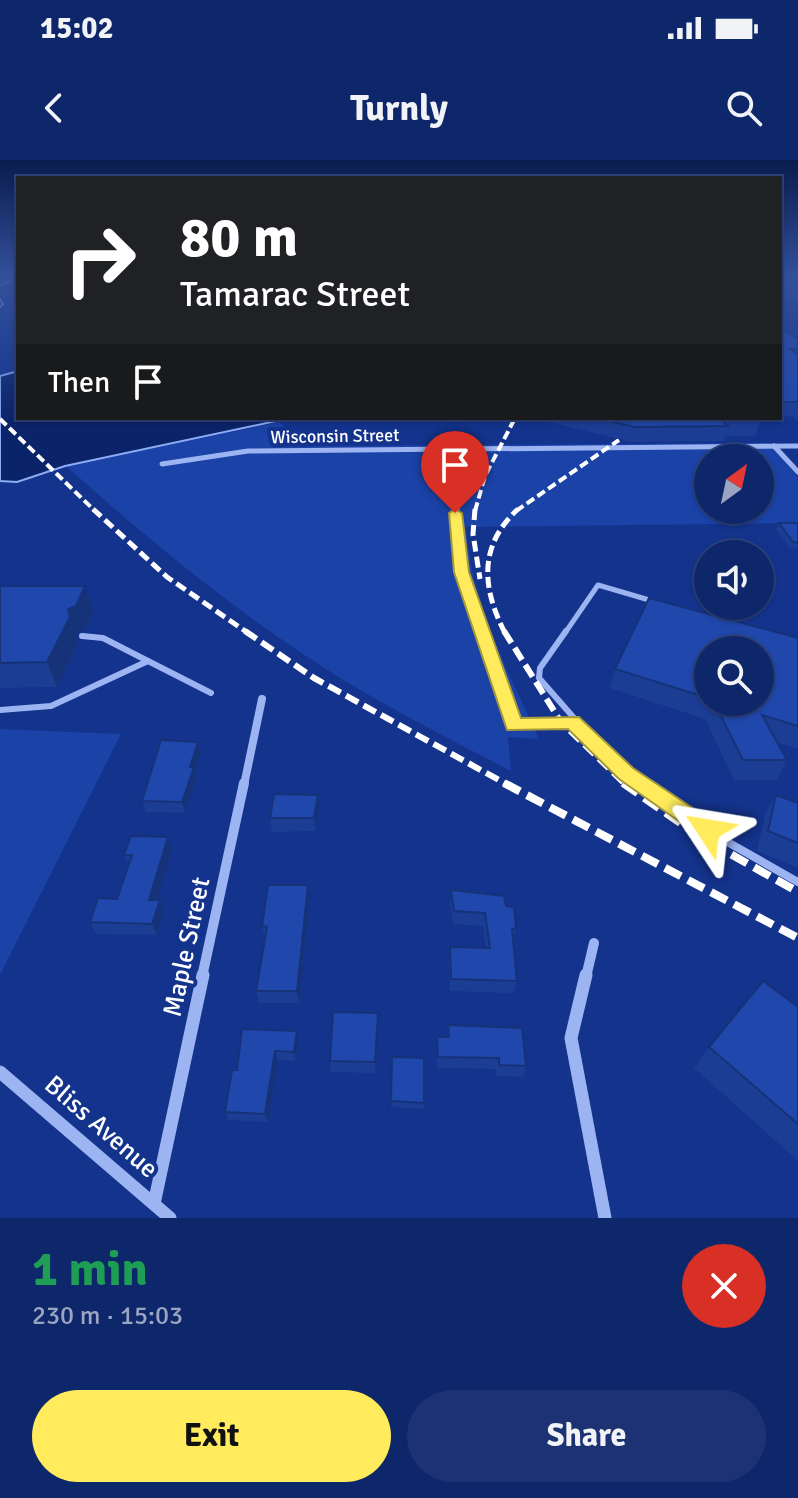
<!DOCTYPE html>
<html lang="en">
<head>
<meta charset="utf-8">
<style>
	body { margin:0; font-family:Signika,sans-serif; background:#1c3272; color:#f1f3f6; height:100vh; display:flex; flex-direction:column; font-size:30px; white-space:nowrap }
	* { box-sizing:border-box; margin:0 }
	p { font-size:26px; color:#9ba5c1 }
	.icon { flex:none; width:44px; height:44px; fill:none; stroke:currentColor; stroke-width:2; stroke-linecap:round; stroke-linejoin:round }
	.map { position:relative; height:1058px; overflow:hidden }
	.drawer { display:flex; flex-direction:column; background:#0e266a; flex:1 }
	.drawer>* { flex:none }
	.banner { position:absolute; left:16px; top:16px; width:766px; height:244px; border-radius:0px; box-shadow:0 2px 6px #0004,0 0 0 2px #2e437e; background:#202124; color:#fff; overflow:hidden }
	.needle { width:52px; rotate:33deg }
	.fabs { position:absolute; left:694px; top:284px; display:grid; gap:16px }
	.fabs a { display:grid; place-items:center; width:80px; height:80px; border-radius:50%; background:#0e266a; box-shadow:0 2px 6px #0004,0 0 0 2px #2e437e; font-size:40px }
	.pin { position:absolute; display:grid; place-items:center; width:68px; height:68px; color:#fff; margin:-82px -34px; border-radius:50% 50% 50% 0; rotate:-45deg; box-shadow:0 0 8px #0007 }
	.pin .icon { rotate:45deg }
	.me { position:absolute; width:88px; margin:-44px; rotate:303deg; stroke-linejoin:round; filter:drop-shadow(0 0 6px #0008) }
	.turn { display:flex; align-items:center; gap:28px; height:168px; padding:0 32px; font-size:36px }
	.turn .icon { width:104px; height:104px; stroke-width:2.5 }
	.turn b { display:block; font-size:56px; line-height:68px }
	.then { display:flex; align-items:center; height:76px; padding:0 32px; background:#0003; gap:16px; font-size:30px }
	.round { display:grid; place-items:center; flex:none; width:84px; height:84px; border-radius:42px; background:#1c3272 }
	.head { display:flex; align-items:center; justify-content:space-between; height:136px; padding:0 32px }
	h1 { font-size:48px; font-weight:700; line-height:60px; color:#1e9e55 }
	.cta { display:flex; gap:16px; margin-top:auto; padding:16px 32px }
	.cta a { flex:1; height:92px; border-radius:48px; background:#ffeb5c; color:#111; font-size:32px; font-weight:700; line-height:92px; text-align:center }
	.cta a+a { background:#1c3272; color:#f1f3f6 }
	.status { display:flex; justify-content:space-between; align-items:center; height:56px; padding:0 40px; background:#0e266a; direction:ltr }
	.status svg { height:22px; fill:currentColor }
	header { display:flex; justify-content:space-between; align-items:center; height:104px; padding:0 32px; background:#0e266a; font-size:36px; font-weight:700 }
	.map>svg:first-child { display:block }
	.green { fill:#1b42a7; fill-rule:evenodd }
	.water { fill:#0b2469; stroke:#8dacf4; stroke-width:2 }
	.lines { fill:none; stroke-linecap:round; stroke-linejoin:round }
	.service-far3 { stroke:#9cb4f1; stroke-width:2 }
	.service-far2 { stroke:#9cb4f1; stroke-width:5 }
	.service-far1 { stroke:#9cb4f1; stroke-width:6 }
	.service { stroke:#9cb4f1; stroke-width:8 }
	.minor-far5 { stroke:#9cb4f1; stroke-width:3 }
	.minor-far4 { stroke:#9cb4f1; stroke-width:5 }
	.minor-far3 { stroke:#9cb4f1; stroke-width:7 }
	.minor-far2 { stroke:#9cb4f1; stroke-width:8 }
	.minor-far1 { stroke:#9cb4f1; stroke-width:10 }
	.minor { stroke:#9cb4f1; stroke-width:13 }
	.rail-far3 { stroke:#fff; stroke-width:4; stroke-dasharray:9 4; stroke-linecap:butt }
	.rail-far2 { stroke:#fff; stroke-width:5; stroke-dasharray:11 5; stroke-linecap:butt }
	.rail-far1 { stroke:#fff; stroke-width:6; stroke-dasharray:14 6; stroke-linecap:butt }
	.rail { stroke:#fff; stroke-width:8; stroke-dasharray:18 8; stroke-linecap:butt }
	.wall { fill:#1c3d94; fill-rule:evenodd }
	.shaded-wall { fill:#163278 }
	.building { fill:#2047ac; stroke:#163278; stroke-width:2 }
	.route { fill:#ffeb5c; stroke:#a6993c; stroke-width:2 }
	.labels { text-anchor:middle; dominant-baseline:central; stroke-width:8; stroke-linejoin:round; paint-order:stroke }
	.far-street-label { font-size:18px; fill:#fff; stroke:#13338d }
	.near-street-label { font-size:26px; fill:#fff; stroke:#13338d }
</style>
</head>
<body>
<div class="status"><b>15:02</b><svg viewBox="0 0 49 12"><path d="M0 12V9h3v3zM5 12V6h3v6zM10 12V3h3v9zM15 12V0h3v12zM26 1h20v11H26zM47 4h2v5h-2z"/></svg></div>
<header><svg class="icon" aria-label="back" viewBox="0 0 24 24"><path d="M15 5l-7 7 7 7"/></svg>Turnly<svg class="icon" aria-label="search" viewBox="0 0 24 24"><circle cx="10" cy="10" r="6"/><path d="M15 15l6 6"/></svg></header>
<div class="map">
<svg width="798" height="1058" viewBox="0 0 798 1058">
	<rect width="100%" height="100%" fill="#13338d"/>
	<g class="green">
		<path d="M280,262L292,275L281,283L290,286L769,283L798,317V363L466,367C471,443 508,511 539,579L508,577L511,611C457,583 402,555 350,524C248,462 154,385 66,306ZM708,298H760V350H708Z"/>
		<path d="M0,569L121,574L0,815Z"/>
	</g>
	<path class="water" d="M18,211V258H290L65,306L17,322L0,321V216Z"/>
	<g class="lines">
		<path class="service-far3" d="M0,139L3,144L0,147"/>
		<path class="service-far2" d="M565,473L598,425L656,442"/>
		<g class="service-far1">
			<path d="M566,471L540,508L539,518L595,582L645,625"/>
			<path d="M82,476L103,478L148,501"/>
			<path d="M0,550L51,546L148,501L211,533"/>
			<path d="M514,565L572,562"/>
		</g>
		<path class="service" d="M642,623L724,680L798,722"/>
		<path class="minor-far5" d="M0,125L18,118"/>
		<g class="minor-far4">
			<path d="M774,286L798,312"/>
			<path d="M162,304L248,291L798,286"/>
			<path d="M455,351L469,289"/>
		</g>
		<path class="minor-far3" d="M456,349L462,412L483,473"/>
		<g class="minor-far2">
			<path d="M482,471L514,565"/>
			<path d="M244,625L262,539"/>
		</g>
		<g class="minor-far1">
			<path d="M202,817L244,623"/>
			<path d="M586,817L594,783"/>
		</g>
		<g class="minor">
			<path d="M586,815L571,878L605,1058"/>
			<path d="M0,912L170,1058"/>
			<path d="M154,1044L203,815"/>
		</g>
		<g class="rail-far3">
			<path d="M0,259L95,351"/>
			<path d="M475,351L485,316L515,258"/>
			<path d="M516,351L619,280"/>
		</g>
		<g class="rail-far2">
			<path d="M93,349L167,417L248,473"/>
			<path d="M475,349L473,374L480,419"/>
			<path d="M505,473C482,428 478,386 518,349"/>
		</g>
		<g class="rail-far1">
			<path d="M245,471L314,518L508,625"/>
			<path d="M504,471L561,562L626,625"/>
		</g>
		<g class="rail">
			<path d="M504,623L798,778"/>
			<path d="M623,623L702,678L798,732"/>
		</g>
	</g>
	<g class="wall">
		<path d="M780,116H798V141L780,142Z"/>
		<path d="M780,168L798,179V261L793,257L780,256Z"/>
		<path d="M533,258H757L760,261L755,276H725L724,281L631,282Z"/>
		<path d="M779,363H798V389L790,388L776,369Z"/>
		<path d="M0,426L94,451L85,470L77,473L79,481L57,527L0,528Z"/>
		<path d="M649,438L798,478V589L777,582L787,600L777,620H734L705,559L610,528L615,509ZM708,490H760V542H708Z"/>
		<path d="M201,593L195,613L197,618L185,653L146,652L142,641Z"/>
		<path d="M776,635L798,643V708L757,691L765,654Z"/>
		<path d="M319,648L316,671L272,672L270,658Z"/>
		<path d="M172,689L157,740H160L164,752L157,775L96,774L90,762L117,739L129,705L124,695Z"/>
		<path d="M451,730L506,746L516,769L513,781L517,821L514,833L450,831L449,799L450,787L486,788L483,766L453,764L450,743Z"/>
		<path d="M309,738L300,843H259L256,831L265,777L262,766Z"/>
		<path d="M798,847V1001L694,908L709,887Z"/>
		<path d="M378,853L376,913L331,912L330,901Z"/>
		<path d="M448,865L526,906L523,917L496,916V909L437,908V877H447Z"/>
		<path d="M297,871L299,881L296,901L278,900L268,962L229,960L225,952L237,910Z"/>
		<path d="M392,897L424,898V949L391,947Z"/>
	</g>
	<g class="shaded-wall">
		<path d="M85,426L94,451L85,470L77,473L79,481L57,527L47,502L68,449Z"/>
		<path d="M198,582L201,593L195,613L197,618L185,653L182,642L190,607Z"/>
		<path d="M318,635L319,648L316,671L314,658Z"/>
		<path d="M168,677L172,689L154,751L149,740Z"/>
		<path d="M308,725L309,738L300,843L297,831Z"/>
		<path d="M160,740L164,752L157,775L152,764Z"/>
		<path d="M378,853V865L376,913L375,902Z"/>
		<path d="M297,871L299,881L296,901L294,892Z"/>
		<path d="M275,891L278,900L268,962L265,954Z"/>
	</g>
	<g class="building">
		<path d="M780,116H798V119L783,117L780,121Z"/>
		<path d="M780,121L798,124V130H780Z"/>
		<path d="M780,168L798,179V189H790L798,195V242H780Z"/>
		<path d="M597,258H757L760,261H723L728,266L635,267Z"/>
		<path d="M779,363H798V383L793,382Z"/>
		<path d="M0,426H85L76,446L68,449L70,457L47,502L0,503Z"/>
		<path d="M649,438L798,478V566L762,555L787,600H743L714,542H760V490H708V538L615,509Z"/>
		<path d="M161,580L198,582L190,607H194L182,642L142,641Z"/>
		<path d="M274,634L318,635L314,658H270Z"/>
		<path d="M776,635L798,643V683L768,671Z"/>
		<path d="M131,676L168,677L149,740H160L152,764L90,762L98,738L117,739L132,695H124Z"/>
		<path d="M268,725H308L297,831H256L267,767L262,766Z"/>
		<path d="M451,730L504,736L506,746L514,747L516,769H512L517,821L451,819L450,787L490,788L485,753L454,751Z"/>
		<path d="M763,821L798,847V964L709,887Z"/>
		<path d="M333,852L378,853L375,902L330,901Z"/>
		<path d="M448,865L522,868L526,906L499,905V898L438,897L437,877H449Z"/>
		<path d="M242,869L297,871L294,892L275,891L265,954L225,952L232,910H237Z"/>
		<path d="M392,897L424,898V943L391,941Z"/>
	</g>
	<linearGradient id="sky" x2="0" y2="1"><stop stop-color="#0a1c4e"/><stop offset="0.44" stop-color="#33509a"/><stop offset="1" stop-color="#33509a" stop-opacity="0"/></linearGradient>
	<rect width="798" height="264" fill="url(#sky)"/>
	<path class="route" d="M455,349L462,353L469,412L521,558L579,557L633,608L715,663L719,670L715,676H700L619,619L568,569L507,570L454,412L449,353Z"/>
	<g class="labels">
		<g class="far-street-label">
			<text transform="translate(335 276) rotate(-1)">Wisconsin Street</text>
		</g>
		<g class="near-street-label">
			<text transform="translate(187 787) rotate(-78)">Maple Street</text>
			<text transform="translate(101 967) rotate(41)">Bliss Avenue</text>
		</g>
	</g>
</svg>
<div class="fabs">
<a><svg class="needle" viewBox="-14 -14 28 28"><path d="M0-13l5 13h-10z" fill="#e53935"/><path d="M0 13l5-13h-10z" fill="#9ba5c1"/></svg></a>
<a><svg class="icon" aria-label="sound" viewBox="0 0 24 24"><path d="M4 9h4l5-4v14l-5-4H4zM17 9q2 3 0 6"/></svg></a>
<a><svg class="icon" aria-label="search" viewBox="0 0 24 24"><circle cx="10" cy="10" r="6"/><path d="M15 15l6 6"/></svg></a>
</div>
<div class="pin" style="left:455px;top:353px;background:#d93025"><svg class="icon" aria-label="arrive" viewBox="0 0 24 24"><path d="M6 21V4h12l-3 4 3 4H6"/></svg></div>
<svg class="me" style="left:708px;top:670px" viewBox="-20 -20 40 40"><path d="M0-17L14 15 0 8-14 15z" fill="#ffeb5c" stroke="#fff" stroke-width="4"/></svg>
<div class="banner">
<div class="turn"><svg class="icon" aria-label="right" viewBox="0 0 24 24"><path d="M7 20v-9h11M14 6l5 5-5 5"/></svg><div><b>80 m</b>Tamarac Street</div></div>
<div class="then">Then<svg class="icon" aria-label="arrive" viewBox="0 0 24 24"><path d="M6 21V4h12l-3 4 3 4H6"/></svg></div>
</div>
</div>
<section class="drawer">
<div class="head"><div><h1>1 min</h1><p>230 m · 15:03</p></div><a class="round" style="background:#d93025;color:#fff"><svg class="icon" aria-label="close" viewBox="0 0 24 24"><path d="M6 6l12 12M18 6L6 18"/></svg></a></div>
<div class="cta"><a>Exit</a><a>Share</a></div>
</section>
</body>
</html>
